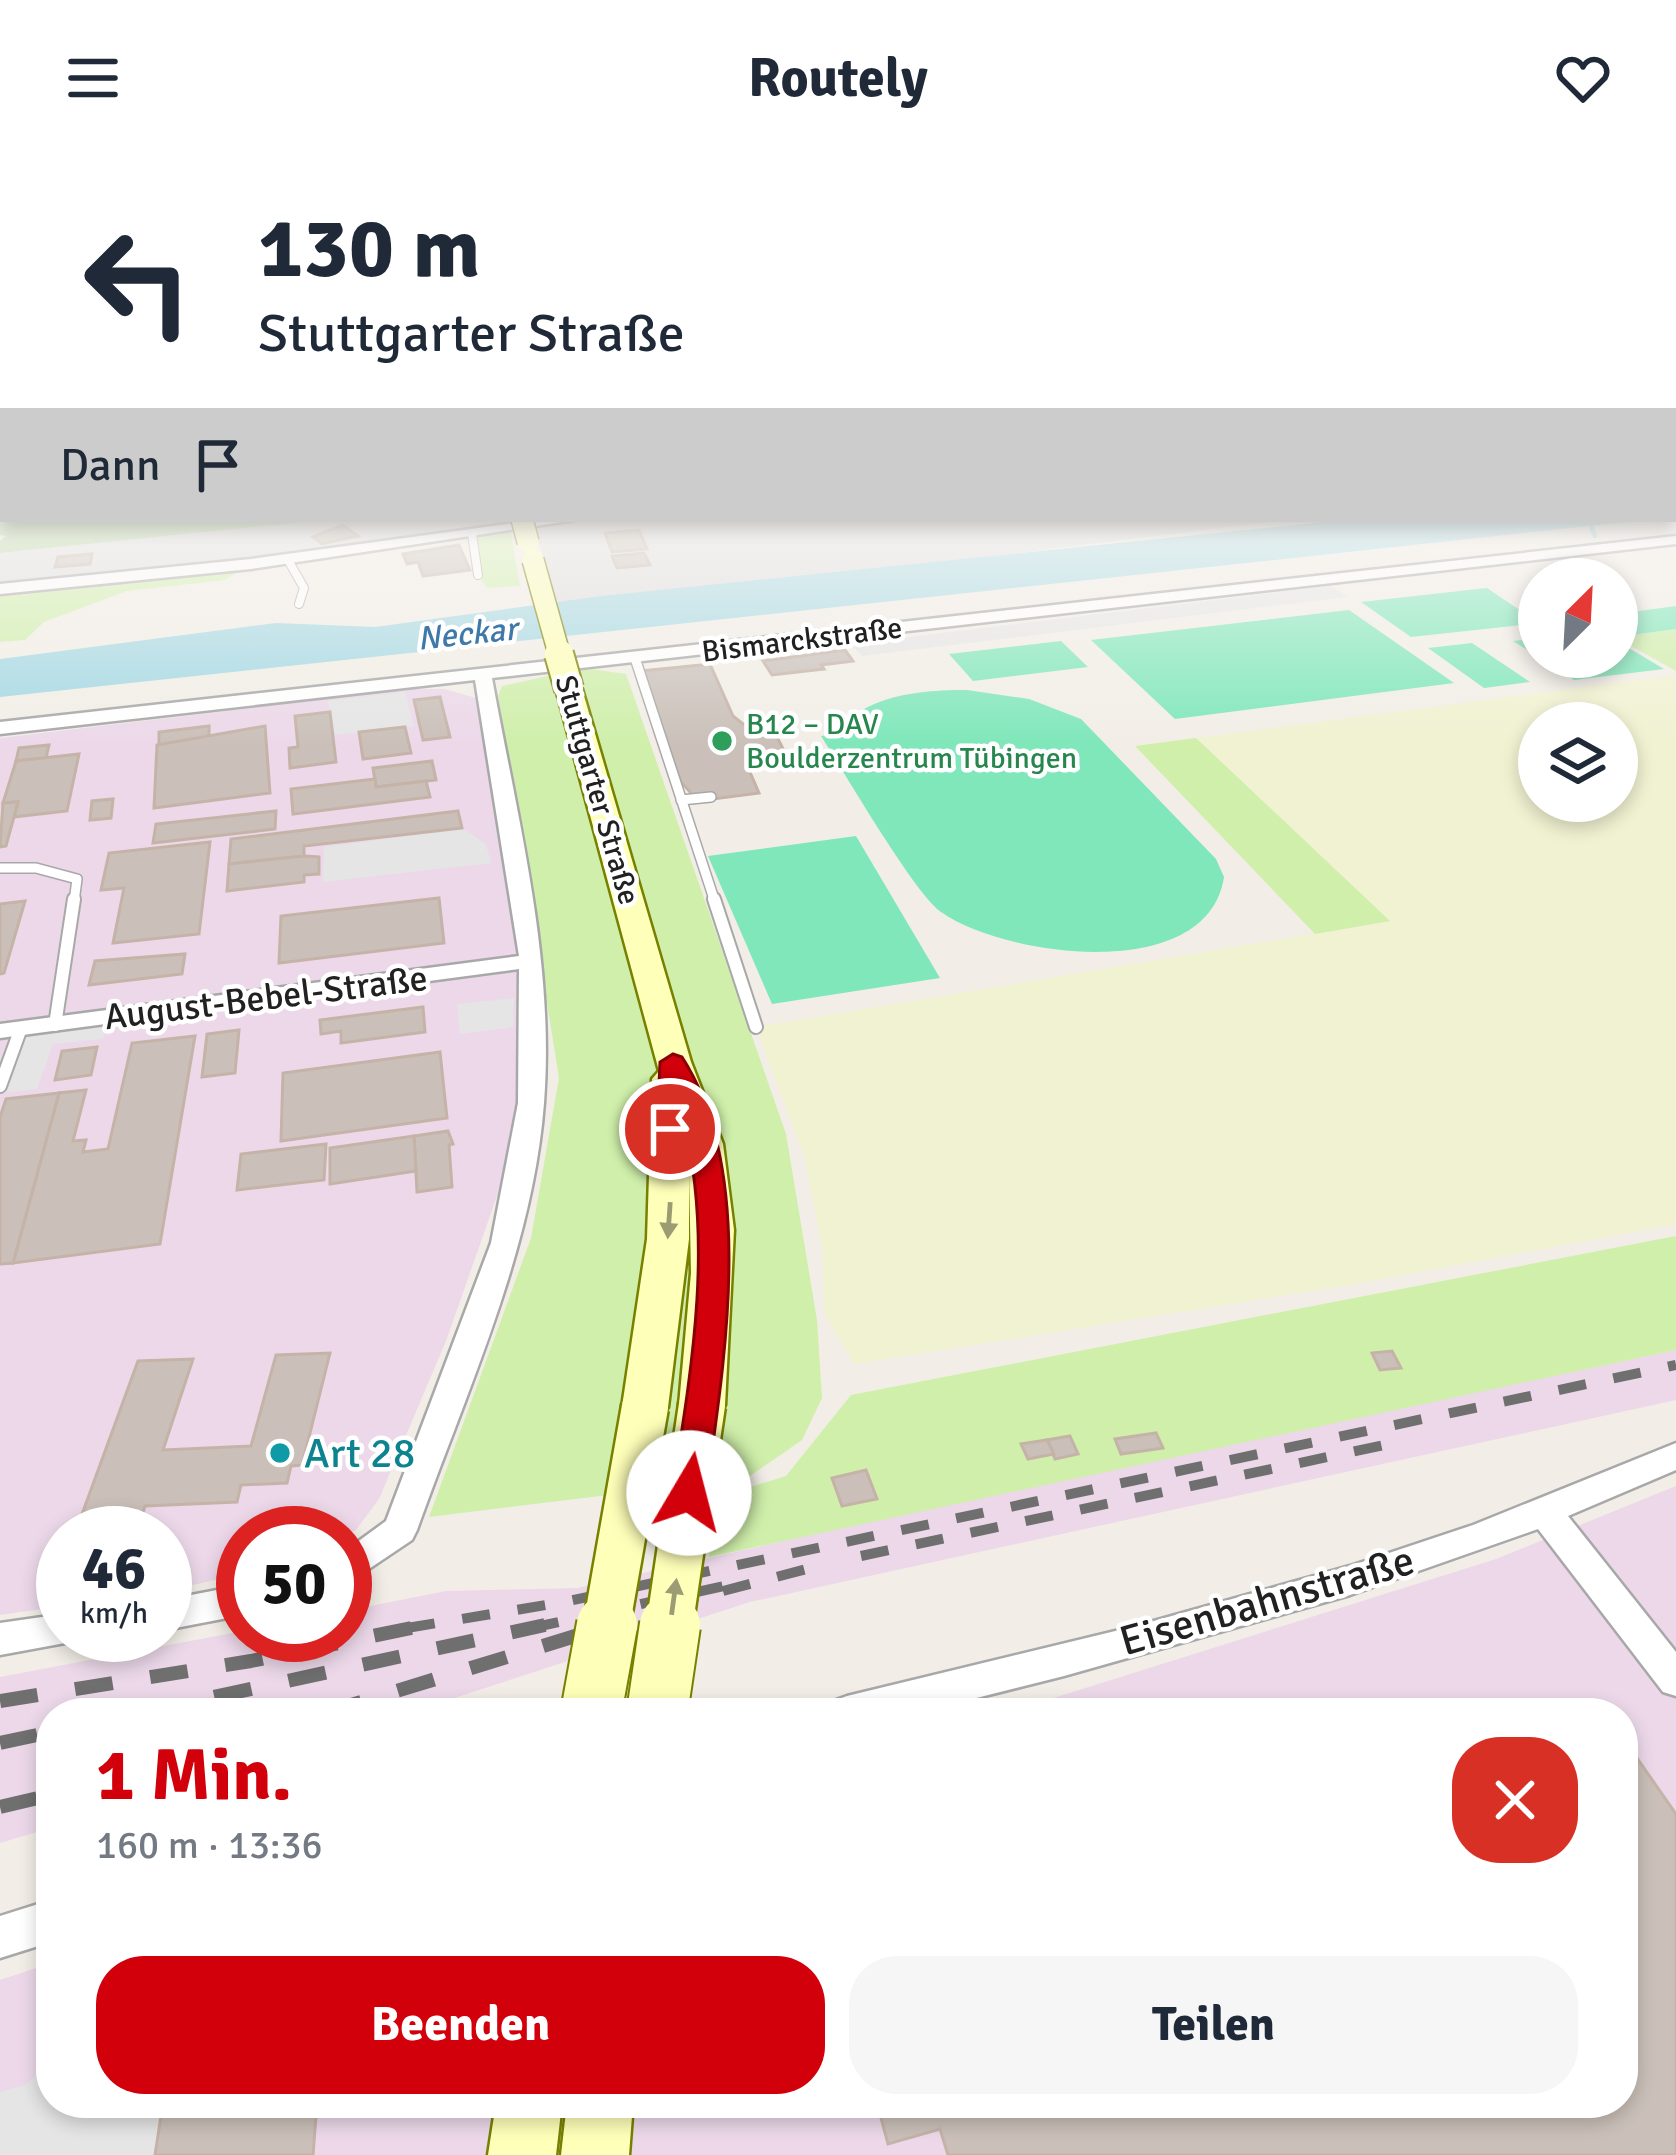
<!DOCTYPE html>
<html lang="de">
<head>
<meta charset="utf-8">
<style>
	body { margin:0; font-family:Signika,sans-serif; background:#f6f6f7; color:#1f2937; height:100vh; display:flex; flex-direction:column; font-size:45px; white-space:nowrap }
	* { box-sizing:border-box; margin:0 }
	p { font-size:39px; color:#747a83 }
	.icon { flex:none; width:66px; height:66px; fill:none; stroke:currentColor; stroke-width:2; stroke-linecap:round; stroke-linejoin:round }
	.map { position:relative; flex:1; overflow:hidden }
	.details { position:absolute; left:36px; top:1542px; width:1602px; height:420px; display:flex; flex-direction:column; background:#fff; border-radius:48px; box-shadow:0 6px 18px #0003 }
	.details>* { flex:none }
	.banner { position:absolute; left:0px; top:0px; width:1677px; height:366px; box-shadow:0 6px 18px #0003; background:#fff; color:#1f2937; overflow:hidden }
	.needle { width:78px; rotate:24deg }
	.fabs { position:absolute; left:1518px; top:402px; display:grid; gap:24px }
	.fabs a { display:grid; place-items:center; width:120px; height:120px; border-radius:50%; background:#fff; box-shadow:0 6px 18px #0003; font-size:60px }
	.speed { position:absolute; left:36px; top:1350px; display:flex; gap:24px; font-size:60px; font-weight:700; text-align:center }
	.speed>* { display:grid; place-content:center; width:156px; height:156px; border-radius:50%; background:#fff; box-shadow:0 6px 18px #0003; line-height:1 }
	.speed small { font-size:30px; font-weight:400 }
	.speed .limit { border:18px solid #d22; background:#fff; color:#111 }
	.pin { position:absolute; display:grid; place-items:center; width:102px; height:102px; color:#fff; margin:-51px; border:6px solid #fff; border-radius:50%; box-shadow:0 3px 12px #0007 }
	.me { position:absolute; width:132px; margin:-66px; rotate:8deg; stroke-linejoin:round; filter:drop-shadow(0 0 9px #0008) }
	.turn { display:flex; align-items:center; gap:42px; height:252px; padding:0 60px; font-size:54px }
	.turn .icon { width:156px; height:156px; stroke-width:2.5 }
	.turn b { display:block; font-size:84px; line-height:102px }
	.then { display:flex; align-items:center; height:114px; padding:0 60px; background:#0003; gap:24px; font-size:45px }
	.round { display:grid; place-items:center; flex:none; width:126px; height:126px; border-radius:48px; background:#f6f6f7 }
	.overview { display:flex; align-items:center; justify-content:space-between; height:204px; padding:0 60px }
	h1 { font-size:72px; font-weight:800; line-height:90px; color:#d2000a }
	.action { display:flex; gap:24px; margin-top:auto; padding:24px 60px }
	.action a { flex:1; height:138px; border-radius:48px; background:#d2000a; color:#fff; font-size:48px; font-weight:800; line-height:138px; text-align:center }
	.action a+a { background:#f6f6f7; color:#1f2937 }
	header { display:flex; justify-content:space-between; align-items:center; height:156px; padding:0 60px; background:#fff; font-size:54px; font-weight:800 }
	.map>svg:first-child { display:block }
	.residential { fill:#dfdede }
	.industrial { fill:#ecd8e9 }
	.farmland { fill:#f1f2d1; fill-rule:evenodd }
	.grass { fill:#cfefaa }
	.forest { fill:#add498 }
	.pitch { fill:#7fe7ba }
	.parking { fill:#e5e5e5 }
	.water { fill:#a4d8e3 }
	.lines { fill:none; stroke-linecap:round; stroke-linejoin:round }
	.stream { stroke:#a4d8e3; stroke-width:4.5 }
	.building { fill:#cac0b9; stroke:#c5b3a8; stroke-width:3 }
	.lane-far2-casing { stroke:#a8a8a8; stroke-width:10 }
	.lane-far1-casing { stroke:#a8a8a8; stroke-width:12 }
	.lane-casing { stroke:#a8a8a8; stroke-width:16 }
	.street-casing { stroke:#a8a8a8; stroke-width:5 }
	.secondary-casing { stroke:#788000; stroke-width:5 }
	.lane-far2 { stroke:#fff; stroke-width:8 }
	.lane-far1 { stroke:#fff; stroke-width:9 }
	.lane { stroke:#fff; stroke-width:12 }
	.street { fill:#fff; fill-rule:evenodd }
	.secondary { fill:#feffb8; fill-rule:evenodd }
	.rail-far1 { stroke:#6f6f6f; stroke-width:10; stroke-dasharray:28 28; stroke-linecap:butt }
	.rail { stroke:#6f6f6f; stroke-width:14; stroke-dasharray:38 38; stroke-linecap:butt }
	.secondary-bridge-far3-casing { stroke:#788000; stroke-width:24; stroke-linecap:butt }
	.secondary-bridge-far2-casing { stroke:#788000; stroke-width:32; stroke-linecap:butt }
	.secondary-bridge-far1-casing { stroke:#788000; stroke-width:51; stroke-linecap:butt }
	.secondary-bridge-casing { stroke:#788000; stroke-width:64; stroke-linecap:butt }
	.secondary-bridge-far3 { stroke:#feffb8; stroke-width:21 }
	.secondary-bridge-far2 { stroke:#feffb8; stroke-width:28 }
	.secondary-bridge-far1 { stroke:#feffb8; stroke-width:46 }
	.secondary-bridge { stroke:#feffb8; stroke-width:60 }
	.oneway { fill:#9b9b74 }
	.route { fill:#d2000a; stroke:#880006; stroke-width:3 }
	.leisure-dot { fill:#2e9e5b; stroke:#fff; stroke-width:4.5 }
	.culture-dot { fill:#0f9aa8; stroke:#fff; stroke-width:4.5 }
	.labels { text-anchor:middle; dominant-baseline:central; stroke-width:9; stroke-linejoin:round; paint-order:stroke }
	.far-street-label { font-size:30px; fill:#212121; stroke:#fff }
	.far-leisure-label { font-size:30px; fill:#27864d; stroke:#fff; text-anchor:start }
	.far-water-label { font-size:33px; font-style:italic; fill:#3f79a9; stroke:#fff }
	.street-label { font-size:36px; fill:#212121; stroke:#fff }
	.near-culture-label { font-size:42px; fill:#0d838f; stroke:#fff; text-anchor:start }
	.near-street-label { font-size:42px; fill:#212121; stroke:#fff }
</style>
</head>
<body>
<header><svg class="icon" aria-label="menu" viewBox="0 0 24 24"><path d="M4 6h16M4 12h16M4 18h16"/></svg>Routely<svg class="icon" aria-label="heart" viewBox="0 0 24 24"><path d="M12 20l-8-8c-3-5 5-10 8-4 3-6 11-1 8 4z"/></svg></header>
<div class="map">
<svg width="1676" height="1999" viewBox="0 0 1676 1999">
	<rect width="100%" height="100%" fill="#f2eee7"/>
	<g class="residential">
		<path d="M332,363H508L510,373L0,433V397Z"/>
		<path d="M531,363H1295L560,453Z"/>
	</g>
	<g class="industrial">
		<path d="M411,533H444L483,544L521,828L519,947L497,1040L446,1185L379,1343L356,1374L345,1379L243,1377V1418L165,1435V1377H63V1450L0,1459V582Z"/>
		<path d="M1676,1194V1244L750,1446L408,1557H51V1672L0,1687V1521L243,1475V1479H345V1455L446,1435L578,1432L945,1348Z"/>
		<path d="M1676,1330V1999H0V1824L51,1807V1947H1623V1557H1006L1496,1403Z"/>
	</g>
	<path class="farmland" d="M1676,519V1068L1344,1130L854,1208L825,1159L822,1091L805,1003L756,871L1389,765L1196,582ZM1539,567H1617V645H1539Z"/>
	<g class="grass">
		<path d="M510,373L520,430L487,432L478,419L472,378Z"/>
		<path d="M251,408L225,424L127,435L44,466L25,484L0,486V433Z"/>
		<path d="M1676,473V515L1617,482V481Z"/>
		<path d="M584,512L626,518L786,978L817,1164L822,1242L802,1284L747,1322L429,1361L531,1082L559,922L498,540L502,530Z"/>
		<path d="M1196,582L1390,765L1315,778L1135,590Z"/>
		<path d="M1676,1080V1194L709,1401L715,1342L786,1320L851,1239Z"/>
	</g>
	<path class="forest" d="M0,311L3,363H332L0,397V385L6,380L0,379Z"/>
	<g class="pitch">
		<path d="M1487,432L1539,467L1411,481L1361,446Z"/>
		<path d="M1676,450V473L1617,481V458Z"/>
		<path d="M1349,454L1454,527L1175,563L1091,484Z"/>
		<path d="M1539,482V501H1617V485L1664,513L1574,524L1513,485Z"/>
		<path d="M1061,485L1088,511L973,525L949,498Z"/>
		<path d="M1472,487L1530,526L1484,532L1428,492Z"/>
		<path d="M967,534L1029,543L1081,563L1216,703L1224,721C1208,829 1004,801 941,756C914,737 843,614 821,580C842,578 850,559 870,550C900,536 935,534 967,534Z"/>
		<path d="M856,680L940,822L772,848L708,700Z"/>
	</g>
	<g class="parking">
		<path d="M1331,430L1347,441L862,500L851,488Z"/>
		<path d="M405,536L414,570L334,579L328,545Z"/>
		<path d="M464,673L486,688L491,707L323,726L324,691Z"/>
		<path d="M514,842L513,871L460,878L457,848Z"/>
		<path d="M110,862L103,883L53,888L37,933L0,937L21,872Z"/>
		<path d="M51,1907V1947H163L155,1999H0V1936L25,1929Z"/>
	</g>
	<path class="water" d="M1352,363H1655L0,541V503L276,467L375,471L601,440Z"/>
	<g class="lines">
		<path class="stream" d="M1588,363L1595,380"/>
	</g>
	<g class="building">
		<path d="M343,369L358,380L322,388L313,381Z"/>
		<path d="M639,374L647,393L612,396L605,377Z"/>
		<path d="M459,389L470,414L423,420L418,406L407,408L403,398Z"/>
		<path d="M644,397L650,409L617,412L612,400Z"/>
		<path d="M92,398L90,408L55,411L58,401Z"/>
		<path d="M845,494L853,505L821,509L824,513L772,519L763,505Z"/>
		<path d="M710,508L733,560L743,568L769,566L788,602L746,607L759,637L698,645L681,626L640,515Z"/>
		<path d="M440,541L450,581L423,584L414,544Z"/>
		<path d="M330,556L336,606L290,612L289,592L298,591L295,560Z"/>
		<path d="M209,570V583L159,589V576Z"/>
		<path d="M265,570L270,637L154,652L157,589Z"/>
		<path d="M405,571L411,597L363,603L359,576Z"/>
		<path d="M49,589L46,602L16,605L19,592Z"/>
		<path d="M79,598L67,655L14,661L18,646L3,647L16,605Z"/>
		<path d="M432,605L436,624L376,631L373,612Z"/>
		<path d="M375,623L376,631L426,625L430,641L293,658L291,633Z"/>
		<path d="M113,643L111,662L90,664L92,645Z"/>
		<path d="M18,646L6,690L0,691L3,647Z"/>
		<path d="M276,655L275,673L153,687L156,668Z"/>
		<path d="M458,655L462,672L304,690V700L229,708L231,683Z"/>
		<path d="M210,686L199,778L113,787L124,732L101,734L109,697Z"/>
		<path d="M304,700L319,701V718L304,719V726L227,735L229,708Z"/>
		<path d="M439,742L444,787L279,807L281,760Z"/>
		<path d="M25,745L4,817L0,818V748Z"/>
		<path d="M185,798L182,818L89,829L95,805Z"/>
		<path d="M423,851L425,876L341,887V875L321,878L320,864Z"/>
		<path d="M239,874L235,917L202,921L207,878Z"/>
		<path d="M195,880L160,1088L13,1107L59,937L86,934L73,985L86,984L83,996L108,993L132,887Z"/>
		<path d="M97,891L91,919L55,924L62,895Z"/>
		<path d="M440,896L447,962L281,985L283,917Z"/>
		<path d="M59,937L13,1107L0,1108V961L6,943Z"/>
		<path d="M448,975L453,988L449,989L452,1031L417,1036L414,980Z"/>
		<path d="M414,980L416,1015L330,1028V992Z"/>
		<path d="M326,988L324,1024L237,1034L241,998Z"/>
		<path d="M1392,1195L1401,1212L1380,1214L1372,1197Z"/>
		<path d="M330,1197L302,1309L291,1310L287,1327L241,1329L237,1346L145,1350L139,1369L77,1372L138,1205L193,1203L163,1294L251,1290L276,1199Z"/>
		<path d="M1156,1277L1163,1292L1121,1298L1115,1283Z"/>
		<path d="M1070,1280L1078,1298L1055,1303L1047,1284Z"/>
		<path d="M1047,1284L1054,1298L1028,1303L1021,1288Z"/>
		<path d="M866,1314L877,1343L842,1350L832,1322Z"/>
		<path d="M1623,1582L1676,1658V1999H948L940,1973L888,1988L877,1947H1623Z"/>
		<path d="M163,1947H317L313,1999H155Z"/>
	</g>
	<g class="lines">
		<g class="lane-far2-casing">
			<g id="lane-far2">
				<path d="M472,378L478,419"/>
				<path d="M288,404L304,432L299,448"/>
			</g>
		</g>
		<g class="lane-far1-casing">
			<g id="lane-far1">
				<path d="M635,502L715,746"/>
				<path d="M681,644L711,641"/>
				<path d="M0,712H36L77,723L74,746"/>
			</g>
		</g>
		<g class="lane-casing">
			<g id="lane">
				<path d="M714,743L756,871"/>
				<path d="M55,869L74,743"/>
				<path d="M0,930L21,872"/>
			</g>
		</g>
		<g class="street-casing">
			<g id="street">
				<path d="M544,363H582L251,413L0,438V428L251,403Z"/>
				<path d="M1676,380V388L492,522C517,661 555,804 544,947C533,1094 466,1236 417,1374L412,1384L345,1429V1395L386,1365L491,1087L518,947L519,813L0,882V868L519,800L475,524L0,578V566Z"/>
				<path d="M1676,1287V1314L1568,1360L1676,1496V1540L1663,1536L1538,1373L1350,1439L1064,1520L917,1557H828L833,1545L847,1540L1136,1470L1350,1410L1473,1369Z"/>
				<path d="M243,1429V1459L165,1474V1444Z"/>
				<path d="M63,1458V1479H79L76,1485L0,1499V1467Z"/>
				<path d="M51,1744V1786L0,1802V1760Z"/>
			</g>
		</g>
		<g class="secondary-casing">
			<g id="secondary">
				<path d="M569,525L582,533L691,906L723,988L734,1074L725,1249L718,1261L702,1266L686,1261L679,1249L691,1117L689,1017V1083L668,1251L661,1263L645,1268L629,1263L622,1251L647,1083L652,923L659,915L556,533Z"/>
				<path d="M496,1947H562L556,1999H488Z"/>
				<path d="M567,1947H633L629,1999H561Z"/>
			</g>
		</g>
		<use href="#lane-far2" class="lane-far2"/>
		<use href="#lane-far1" class="lane-far1"/>
		<use href="#lane" class="lane"/>
		<use href="#street" class="street"/>
		<use href="#secondary" class="secondary"/>
		<g class="rail-far1">
			<path d="M861,1400L1389,1288"/>
			<path d="M723,1435L822,1409"/>
			<path d="M407,1472L564,1446L1676,1209"/>
			<path d="M531,1472L738,1427"/>
		</g>
		<g class="rail">
			<path d="M0,1545L251,1505L426,1469"/>
			<path d="M140,1557L545,1469"/>
			<path d="M325,1557L585,1477"/>
			<path d="M0,1587L51,1576"/>
			<path d="M0,1651L51,1639"/>
		</g>
		<g class="secondary-bridge-far3-casing">
			<g id="secondary-bridge-far3">
				<path d="M522,363L528,386"/>
				<path d="M533,404L560,501"/>
			</g>
		</g>
		<g class="secondary-bridge-far2-casing">
			<path id="secondary-bridge-far2" d="M559,498L569,533"/>
		</g>
		<g class="secondary-bridge-far1-casing">
			<g id="secondary-bridge-far1">
				<path d="M606,1472L645,1251"/>
				<path d="M669,1472L702,1249"/>
			</g>
		</g>
		<g class="secondary-bridge-casing">
			<g id="secondary-bridge">
				<path d="M591,1557L607,1469"/>
				<path d="M657,1557L670,1469"/>
			</g>
		</g>
		<use href="#secondary-bridge-far3" class="secondary-bridge-far3"/>
		<use href="#secondary-bridge-far2" class="secondary-bridge-far2"/>
		<use href="#secondary-bridge-far1" class="secondary-bridge-far1"/>
		<use href="#secondary-bridge" class="secondary-bridge"/>
	</g>
	<defs><path id="oneway-solid" d="M-6-.8H1V-3.2L6.5 0L1 3.2V.8H-6Z" transform="scale(3)"/></defs>
	<g class="oneway">
		<use href="#oneway-solid" transform="translate(669 1064) rotate(94)"/>
		<use href="#oneway-solid" transform="translate(674 1441) rotate(-82)"/>
	</g>
	<linearGradient id="sky" x2="0" y2="1"><stop stop-color="#8dc2e6"/><stop offset="0.53" stop-color="#f9f7f4"/><stop offset="1" stop-color="#f9f7f4" stop-opacity="0"/></linearGradient>
	<rect width="1676" height="590" fill="url(#sky)"/>
	<path class="route" d="M673,898L682,901C757,1017 724,1207 706,1337L701,1346L689,1350L677,1346L672,1337C691,1217 714,1088 684,968L680,979L670,981L657,973L660,906Z"/>
	<circle class="leisure-dot" cx="722" cy="585" r="12"/>
	<circle class="culture-dot" cx="280" cy="1297" r="12"/>
	<g class="labels">
		<g class="far-street-label">
			<text transform="translate(802 484) rotate(-7)">Bismarckstraße</text>
			<text transform="translate(597 634) rotate(74)">Stuttgarter Straße</text>
		</g>
		<g class="far-leisure-label">
			<text x="746" y="568">B12 – DAV<tspan x="746" dy="34">Boulderzentrum Tübingen</tspan></text>
		</g>
		<g class="far-water-label">
			<text transform="translate(467 478) rotate(-6)">Neckar</text>
		</g>
		<g class="street-label">
			<text transform="translate(266 842) rotate(-7)">August-Bebel-Straße</text>
		</g>
		<g class="near-culture-label">
			<text x="304" y="1297">Art 28</text>
		</g>
		<g class="near-street-label">
			<text transform="translate(1267 1445) rotate(-16)">Eisenbahnstraße</text>
		</g>
	</g>
</svg>
<div class="fabs">
<a><svg class="needle" viewBox="-14 -14 28 28"><path d="M0-13l5 13h-10z" fill="#e53935"/><path d="M0 13l5-13h-10z" fill="#747a83"/></svg></a>
<a><svg class="icon" aria-label="layers" viewBox="0 0 24 24"><path d="M12 4l9 5-9 5-9-5zM3 14l9 5 9-5"/></svg></a>
</div>
<div class="speed"><div>46<small>km/h</small></div><div class="limit">50</div></div>
<div class="pin" style="left:670px;top:973px;background:#d93025"><svg class="icon" aria-label="arrive" viewBox="0 0 24 24"><path d="M6 21V4h12l-3 4 3 4H6"/></svg></div>
<svg class="me" style="left:689px;top:1337px" viewBox="-20 -20 40 40"><circle r="19" fill="#fff"/><path d="M0-13L10 11 0 6-10 11z" fill="#d2000a"/></svg>
<div class="banner">
<div class="turn"><svg class="icon" aria-label="left" viewBox="0 0 24 24"><path d="M17 20v-9H6M10 6l-5 5 5 5"/></svg><div><b>130 m</b>Stuttgarter Straße</div></div>
<div class="then">Dann<svg class="icon" aria-label="arrive" viewBox="0 0 24 24"><path d="M6 21V4h12l-3 4 3 4H6"/></svg></div>
</div>
<section class="details">
<div class="overview"><div><h1>1 Min.</h1><p>160 m · 13:36</p></div><a class="round" style="background:#d93025;color:#fff"><svg class="icon" aria-label="close" viewBox="0 0 24 24"><path d="M6 6l12 12M18 6L6 18"/></svg></a></div>
<div class="action"><a>Beenden</a><a>Teilen</a></div>
</section>
</div>
</body>
</html>
